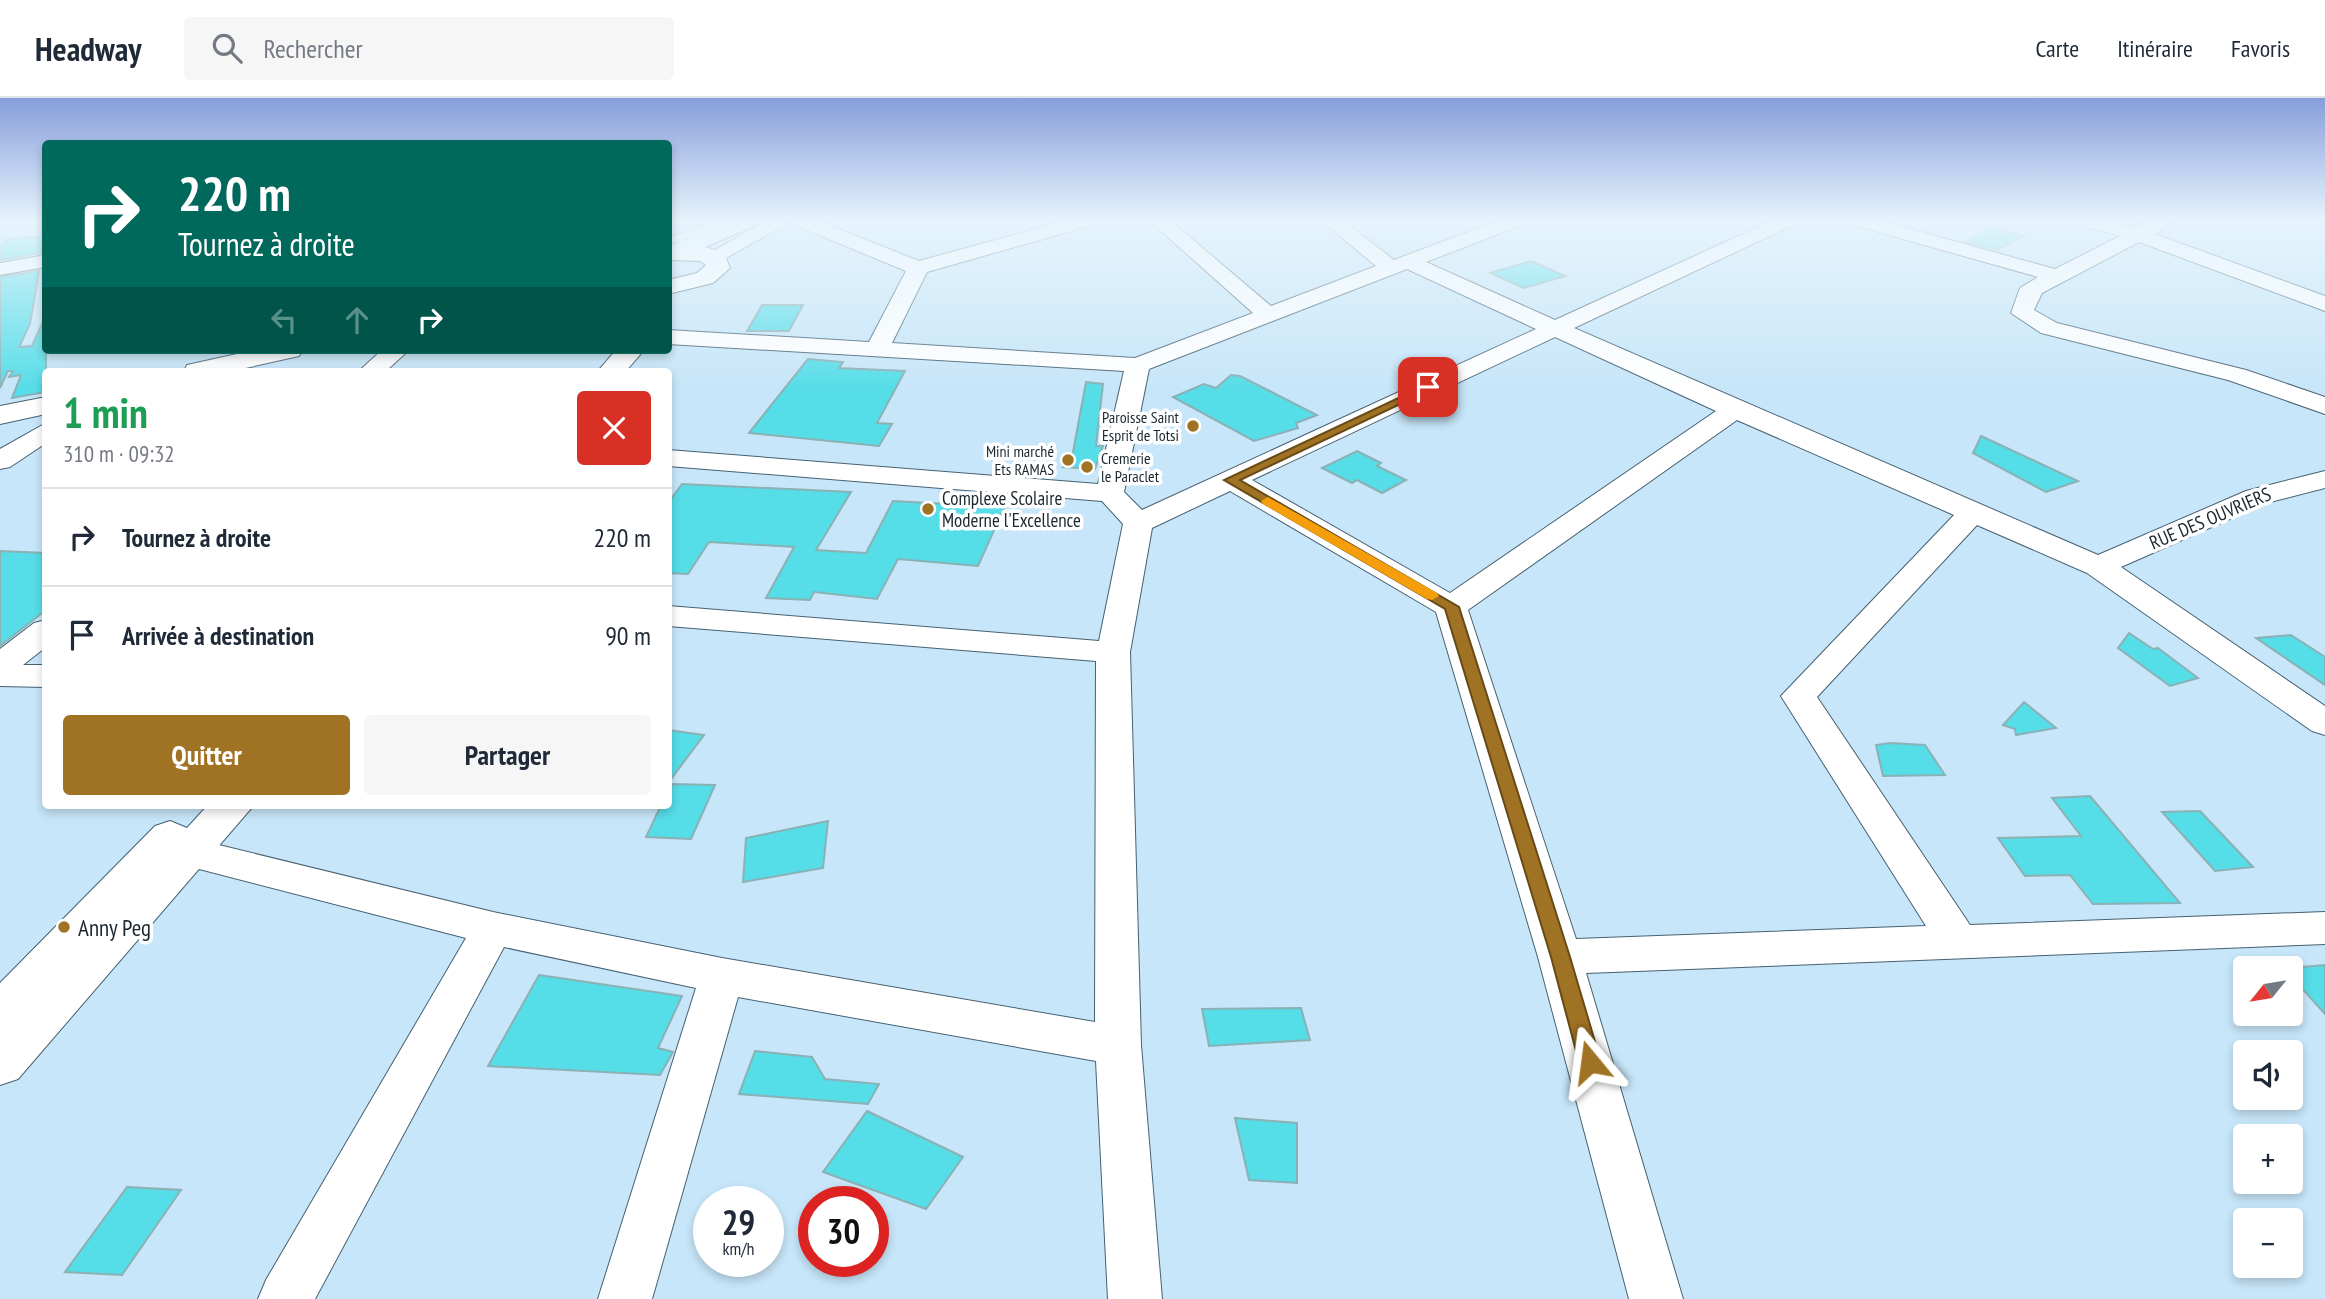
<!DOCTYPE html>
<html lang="fr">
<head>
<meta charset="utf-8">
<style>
	body { margin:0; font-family:"PT Sans Narrow",sans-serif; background:#f6f6f7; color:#1f2937; height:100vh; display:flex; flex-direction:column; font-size:26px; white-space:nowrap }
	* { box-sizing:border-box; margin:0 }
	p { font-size:23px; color:#747a83 }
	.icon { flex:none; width:38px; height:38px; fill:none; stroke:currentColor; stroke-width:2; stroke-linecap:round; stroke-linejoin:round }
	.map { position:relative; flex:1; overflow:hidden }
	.panel { position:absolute; left:42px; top:270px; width:630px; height:441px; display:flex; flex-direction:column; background:#fff; border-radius:7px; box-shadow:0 4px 10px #0003 }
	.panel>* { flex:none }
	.top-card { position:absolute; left:42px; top:42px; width:630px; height:214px; border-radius:7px; box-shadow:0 4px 10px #0003; background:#00695c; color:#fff; overflow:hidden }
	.needle { width:46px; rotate:240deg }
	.controls { position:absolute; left:2233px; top:858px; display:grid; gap:14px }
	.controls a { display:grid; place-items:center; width:70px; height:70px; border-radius:7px; background:#fff; box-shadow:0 4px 10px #0003; font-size:35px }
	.speed { position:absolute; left:693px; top:1088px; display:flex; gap:14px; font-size:35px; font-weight:700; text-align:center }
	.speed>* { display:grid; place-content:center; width:91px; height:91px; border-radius:50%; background:#fff; box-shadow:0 4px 10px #0003; line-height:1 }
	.speed small { font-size:18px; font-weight:400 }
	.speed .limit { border:10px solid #d22; background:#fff; color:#111 }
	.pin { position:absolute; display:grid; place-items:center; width:60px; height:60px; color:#fff; margin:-30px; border-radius:14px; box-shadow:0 4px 10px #0006 }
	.me { position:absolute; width:77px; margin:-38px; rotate:344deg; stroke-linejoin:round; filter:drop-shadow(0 0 5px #0008) }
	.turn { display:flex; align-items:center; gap:24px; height:147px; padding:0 21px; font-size:32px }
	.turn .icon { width:91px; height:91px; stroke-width:2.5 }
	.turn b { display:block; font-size:49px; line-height:60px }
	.lanes { display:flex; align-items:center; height:66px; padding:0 21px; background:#0003; justify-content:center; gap:35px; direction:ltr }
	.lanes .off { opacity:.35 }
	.round { display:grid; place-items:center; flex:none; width:74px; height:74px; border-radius:7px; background:#f6f6f7 }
	.overview { display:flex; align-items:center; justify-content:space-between; height:119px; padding:0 21px }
	h1 { font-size:42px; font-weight:700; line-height:52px; color:#1e9e55 }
	.primary-button { display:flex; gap:14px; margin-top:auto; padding:14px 21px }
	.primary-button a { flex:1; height:80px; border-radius:7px; background:#a07224; color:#fff; font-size:28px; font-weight:700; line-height:80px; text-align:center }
	.primary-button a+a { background:#f6f6f7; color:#1f2937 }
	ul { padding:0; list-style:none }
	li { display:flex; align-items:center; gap:21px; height:98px; padding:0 21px; border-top:2px solid #e0e1e3 }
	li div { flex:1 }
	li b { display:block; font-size:26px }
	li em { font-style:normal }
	header { display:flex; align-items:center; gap:42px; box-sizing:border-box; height:98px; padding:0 35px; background:#fff; border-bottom:2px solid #e0e1e3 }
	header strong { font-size:33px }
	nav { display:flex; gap:38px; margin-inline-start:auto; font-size:24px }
	.search { width:490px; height:63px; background:#f6f6f7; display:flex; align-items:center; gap:18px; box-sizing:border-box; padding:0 24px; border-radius:7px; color:#747a83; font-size:26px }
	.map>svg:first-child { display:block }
	.building { fill:#55dde8; stroke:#8bb1b4; stroke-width:2 }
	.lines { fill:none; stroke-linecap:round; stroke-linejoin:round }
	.service-casing { stroke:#466171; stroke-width:1 }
	.minor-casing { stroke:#466171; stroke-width:2 }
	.tertiary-casing { stroke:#466171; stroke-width:2 }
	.secondary-casing { stroke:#466171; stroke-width:2 }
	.service { fill:#fff; fill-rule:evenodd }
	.minor { fill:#fff; fill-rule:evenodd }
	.tertiary { fill:#fff; fill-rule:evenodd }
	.secondary { fill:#fff; fill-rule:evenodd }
	.route { fill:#a07224; stroke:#684a17; stroke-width:2 }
	.slow { fill:#f59e0b }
	.poi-dot { fill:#a07224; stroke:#fff; stroke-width:2.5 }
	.labels { text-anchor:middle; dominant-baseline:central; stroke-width:7; stroke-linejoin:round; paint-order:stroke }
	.far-poi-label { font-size:16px; fill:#1c282f; stroke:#fff; text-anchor:end }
	.poi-label { font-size:19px; fill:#1c282f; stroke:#fff; text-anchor:start }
	.street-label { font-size:19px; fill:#1c282f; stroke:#fff }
	.near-poi-label { font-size:23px; fill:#1c282f; stroke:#fff; text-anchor:start }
</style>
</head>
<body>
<header>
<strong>Headway</strong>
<div class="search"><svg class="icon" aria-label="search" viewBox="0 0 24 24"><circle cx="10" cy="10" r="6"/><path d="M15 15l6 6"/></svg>Rechercher</div>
<nav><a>Carte</a><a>Itinéraire</a><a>Favoris</a></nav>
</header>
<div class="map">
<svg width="2325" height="1201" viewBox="0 0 2325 1201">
	<rect width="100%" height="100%" fill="#c7e6f9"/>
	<g class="building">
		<path d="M1992,129L2024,138L1997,152L1966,144Z"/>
		<path d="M44,138L41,155L0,162V148L8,141Z"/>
		<path d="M1531,163L1565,178L1524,190L1490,175Z"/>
		<path d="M39,173L30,226L19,249L32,248L46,217V294L12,300L21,277L9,279L13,273H8L0,290V179Z"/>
		<path d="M762,207H803L789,233H747Z"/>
		<path d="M808,261L843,264L839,270L905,273L877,325L892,326L879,348L749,335Z"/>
		<path d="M1231,277L1240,278L1317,317L1296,325L1298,330L1254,343L1173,299L1204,286L1216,290Z"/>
		<path d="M1086,284L1103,286L1096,348H1103L1095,371L1063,369L1073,354Z"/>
		<path d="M1981,338L2078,383L2046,394L1973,355Z"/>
		<path d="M1357,353L1381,365L1377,368L1406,382L1382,395L1357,382L1352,385L1322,370Z"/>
		<path d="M682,386L851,394L816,452L866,455L893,403L949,406L952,401L1006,406L978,468L898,461L877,501L814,494L810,502L766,500L794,449L709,444L688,476L668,475V405Z"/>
		<path d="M0,453L46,455V512L0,548Z"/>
		<path d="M2129,535L2153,551L2158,550L2198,580L2170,588L2118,550Z"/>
		<path d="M2291,537L2325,559V587L2256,540Z"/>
		<path d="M2024,604L2056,630L2016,637L2015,631L2003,627Z"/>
		<path d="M668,632L704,637L668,685Z"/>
		<path d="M1890,645L1925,647L1945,677L1883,678L1876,647Z"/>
		<path d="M672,686L715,687L691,741L646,739L661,707H668Z"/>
		<path d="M2090,698L2180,805L2093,806L2070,777L2025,778L1998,740L2081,738L2052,700Z"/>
		<path d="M2200,713L2253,769L2215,773L2162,714Z"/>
		<path d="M828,723L823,770L743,784L746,740Z"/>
		<path d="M2325,867V916L2291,878V870Z"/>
		<path d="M539,877L682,898L658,950L673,954L660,977L488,968Z"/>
		<path d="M1301,910L1310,942L1209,948L1202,911Z"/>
		<path d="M755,953L812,959L825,981L879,986L868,1006L739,996Z"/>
		<path d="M867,1013L963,1059L926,1111L823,1074Z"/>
		<path d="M1235,1020L1297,1025V1085L1249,1082Z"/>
		<path d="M127,1089L181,1092L122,1177L65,1174Z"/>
	</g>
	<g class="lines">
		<g class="service-casing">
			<g id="service">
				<path d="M668,124H683L668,130Z"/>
				<path d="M715,124H729L668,147V140Z"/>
			</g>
		</g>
		<g class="minor-casing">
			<g id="minor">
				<path d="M794,124H821L919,163L1061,124H1092L1089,128L927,174L892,245L1135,260L1253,215L1151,124H1172L1271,208L1376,168L1323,124H1345L1394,162L1495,124H1522L1519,128L1426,164L1555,222L1769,124H1794L1791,128L1574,230L2098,457L2246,393L2325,373V390L2266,405L2121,469L2325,608V637L2312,633L2087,475L1977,427L1817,599L1970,827L2325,814V846L1586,875L1683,1201H1629L1538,859L1436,514L1230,393L1152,430L1130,554L1141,947L1162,1201H1108L1096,963L738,899L652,1201H598L696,890L504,849L315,1201H258L266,1182L466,840L176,765L170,755L176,745L190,740L493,814L722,860L1095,924L1096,563L668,528V508L1099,543L1123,426L1102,403L668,368V352L1098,386L1124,273L668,246V232L869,244L906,173L797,128ZM1407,171L1536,231L1142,412L1124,394L1149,271ZM1555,239L1716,313L1450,495L1252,382ZM1737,322L1954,417L1781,598L1926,828L1576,841L1468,512Z"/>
				<path d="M1854,124H1885L2055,171L2120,138L2083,128L2080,124H2112L2136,130L2147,124H2172L2155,136L2325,198V213L2139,144L2042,195L2034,212L2057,225L2246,272L2325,299V316L2228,282L2041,235L2011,215L2020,190L2038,179L1857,128Z"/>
				<path d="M46,157V169L0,177V165Z"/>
				<path d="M382,252H409L386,273H359Z"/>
				<path d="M46,325V345L10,369L0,371V351Z"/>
				<path d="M46,522V549L23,567H46V589L0,588V551L34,525Z"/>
			</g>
		</g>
		<g class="tertiary-casing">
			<g id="tertiary">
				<path d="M255,252H303L299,258L232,273H184L187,267Z"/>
				<path d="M46,299V316L0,326V308Z"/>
			</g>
		</g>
		<g class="secondary-casing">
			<g id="secondary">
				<path d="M726,124H755L752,129L705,149L715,152L764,124H790L726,160L730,170L713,185L668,196V182L697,175L706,167L700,163L668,162V148Z"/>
				<path d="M616,252H644L626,273H598Z"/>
				<path d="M208,707H254L18,981L0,987V885L155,728L170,723L187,730Z"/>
			</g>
		</g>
		<use href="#service" class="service"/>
		<use href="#minor" class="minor"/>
		<use href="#tertiary" class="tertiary"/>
		<use href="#secondary" class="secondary"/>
	</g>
	<linearGradient id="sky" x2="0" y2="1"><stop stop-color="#879edc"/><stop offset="0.42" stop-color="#e6f4fc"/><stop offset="1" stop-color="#e6f4fc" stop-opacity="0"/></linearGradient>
	<rect width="2325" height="292" fill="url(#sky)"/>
	<path class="route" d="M1428,286L1434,289L1432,291L1240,382L1459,509L1570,859L1601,964L1598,970L1590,973L1583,970L1579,964L1551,859L1445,511L1224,382Z"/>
	<path class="slow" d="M1268,399L1437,495L1439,498L1432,502L1427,501L1263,406L1261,403Z"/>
	<g class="poi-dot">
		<circle cx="1193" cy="328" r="7"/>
		<circle cx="1068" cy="362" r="7"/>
		<circle cx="1087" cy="369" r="7"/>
		<circle cx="928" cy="411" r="7"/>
		<circle cx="64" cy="829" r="7"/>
	</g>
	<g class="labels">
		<g class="far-poi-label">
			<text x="1179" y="319">Paroisse Saint<tspan x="1179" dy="18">Esprit de Totsi</tspan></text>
			<text x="1054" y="353">Mini marché<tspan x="1054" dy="18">Ets RAMAS</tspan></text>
			<text x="1101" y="360" text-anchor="start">Cremerie<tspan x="1101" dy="18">le Paraclet</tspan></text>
		</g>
		<g class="poi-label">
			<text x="942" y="400">Complexe Scolaire<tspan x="942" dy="22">Moderne l'Excellence</tspan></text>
		</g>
		<g class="street-label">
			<text transform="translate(2210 420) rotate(-23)">RUE DES OUVRIERS</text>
		</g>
		<g class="near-poi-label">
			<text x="78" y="829">Anny Peg</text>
		</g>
	</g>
</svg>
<div class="controls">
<a><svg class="needle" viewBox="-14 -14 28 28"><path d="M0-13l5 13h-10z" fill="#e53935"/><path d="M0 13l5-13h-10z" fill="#747a83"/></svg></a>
<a><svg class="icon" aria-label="sound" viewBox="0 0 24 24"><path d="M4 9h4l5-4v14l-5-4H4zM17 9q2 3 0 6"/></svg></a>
<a>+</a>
<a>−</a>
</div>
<div class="speed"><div>29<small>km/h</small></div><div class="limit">30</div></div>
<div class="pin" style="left:1428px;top:289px;background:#d93025"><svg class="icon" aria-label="arrive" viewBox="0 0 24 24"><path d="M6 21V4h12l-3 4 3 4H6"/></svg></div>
<svg class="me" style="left:1590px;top:964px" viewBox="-20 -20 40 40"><path d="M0-17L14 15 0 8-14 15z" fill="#a07224" stroke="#fff" stroke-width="4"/></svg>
<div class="top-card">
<div class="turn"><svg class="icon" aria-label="right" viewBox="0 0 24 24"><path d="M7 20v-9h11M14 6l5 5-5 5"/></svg><div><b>220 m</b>Tournez à droite</div></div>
<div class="lanes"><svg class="icon off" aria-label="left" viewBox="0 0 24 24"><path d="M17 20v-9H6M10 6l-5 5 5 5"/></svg><svg class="icon off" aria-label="ahead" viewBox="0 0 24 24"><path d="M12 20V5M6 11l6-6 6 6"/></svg><svg class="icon" aria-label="right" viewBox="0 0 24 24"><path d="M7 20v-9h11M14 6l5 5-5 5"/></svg></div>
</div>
<section class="panel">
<div class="overview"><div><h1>1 min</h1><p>310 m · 09:32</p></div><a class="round" style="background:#d93025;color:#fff"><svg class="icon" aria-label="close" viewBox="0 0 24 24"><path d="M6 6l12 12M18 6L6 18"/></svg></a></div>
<ul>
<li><svg class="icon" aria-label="right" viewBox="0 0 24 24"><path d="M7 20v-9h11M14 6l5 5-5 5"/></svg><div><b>Tournez à droite</b></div><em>220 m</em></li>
<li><svg class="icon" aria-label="arrive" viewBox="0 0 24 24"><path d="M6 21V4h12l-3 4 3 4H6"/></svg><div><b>Arrivée à destination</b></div><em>90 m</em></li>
</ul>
<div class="primary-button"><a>Quitter</a><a>Partager</a></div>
</section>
</div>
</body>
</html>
